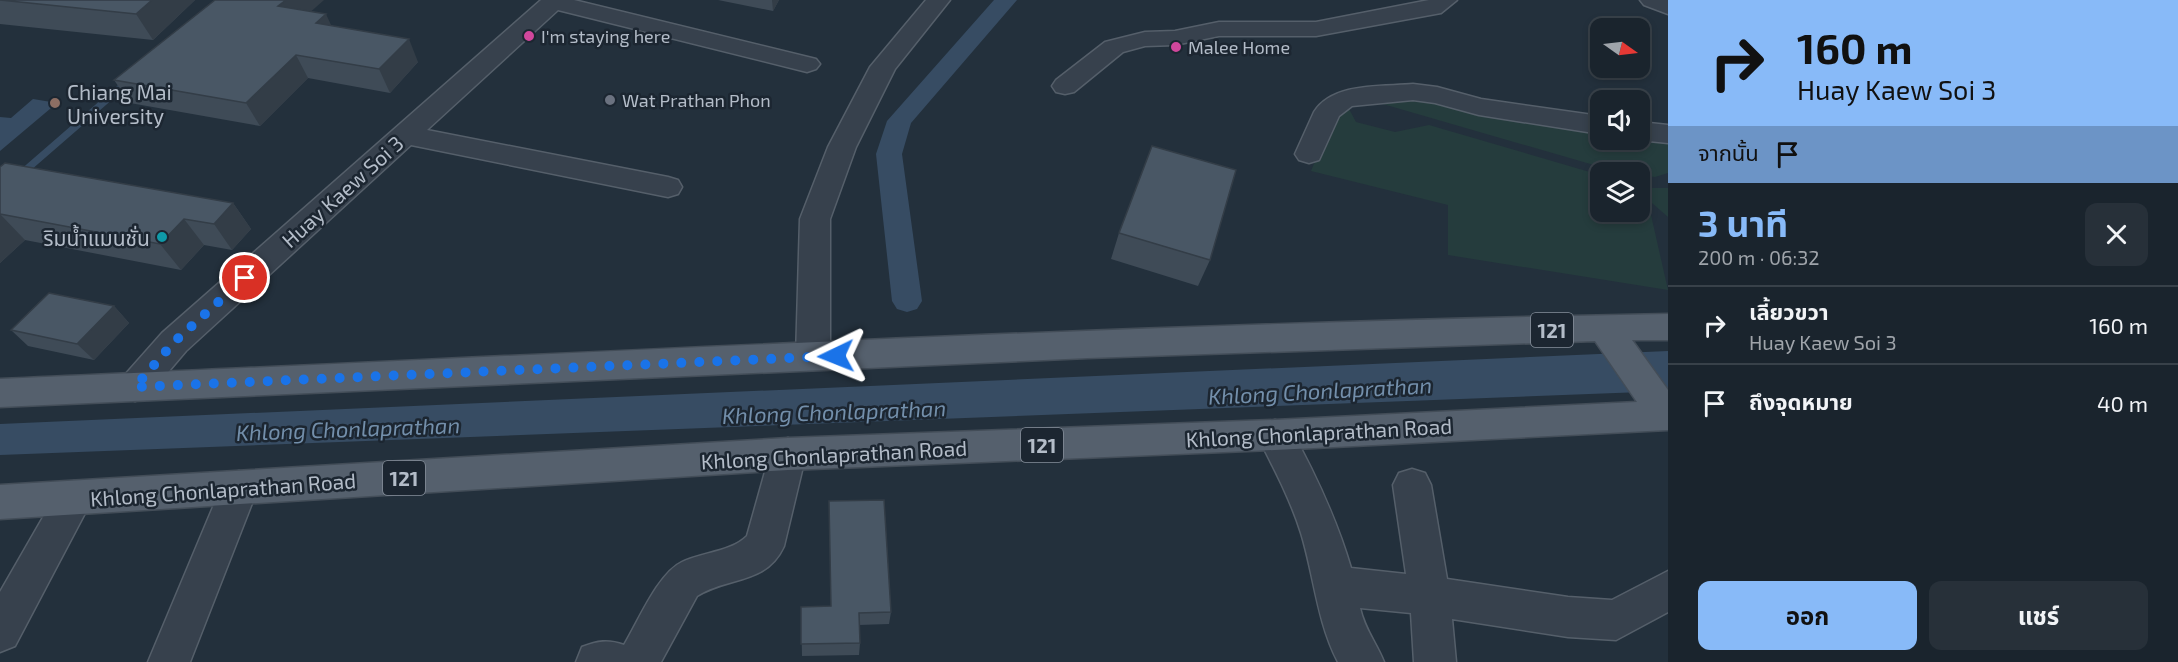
<!DOCTYPE html>
<html lang="th">
<head>
<meta charset="utf-8">
<style>
	body { margin:0; font-family:"Exo 2","Noto Sans Thai",sans-serif; background:#273039; color:#f1f3f6; height:100vh; display:flex; flex-direction:column; font-size:22px; white-space:nowrap }
	* { box-sizing:border-box; margin:0 }
	p { font-size:20px; color:#9fa4aa }
	.icon { flex:none; width:33px; height:33px; fill:none; stroke:currentColor; stroke-width:2; stroke-linecap:round; stroke-linejoin:round }
	.map { position:relative; flex:1; overflow:hidden }
	.details { display:flex; flex-direction:column; background:#1a242d; width:510px }
	.details>* { flex:none }
	.top-card { background:#88baf8; color:#111; overflow:hidden }
	.needle { width:39px; rotate:104deg }
	.tools { position:absolute; left:1590px; top:18px; display:grid; gap:12px }
	.tools a { display:grid; place-items:center; width:60px; height:60px; border-radius:12px; background:#1a242d; box-shadow:0 3px 9px #0003,0 0 0 2px #384149; font-size:30px }
	.pin { position:absolute; display:grid; place-items:center; width:51px; height:51px; color:#fff; margin:-26px; border:3px solid #fff; border-radius:50%; box-shadow:0 2px 6px #0007 }
	.me { position:absolute; width:66px; margin:-33px; rotate:268deg; stroke-linejoin:round; filter:drop-shadow(0 0 4px #0008) }
	.turn { display:flex; align-items:center; gap:21px; height:126px; padding:0 30px; font-size:27px }
	.turn .icon { width:78px; height:78px; stroke-width:2.5 }
	.turn b { display:block; font-size:42px; line-height:51px }
	.then { display:flex; align-items:center; height:57px; padding:0 30px; background:#0003; gap:12px; font-size:22px }
	.round { display:grid; place-items:center; flex:none; width:63px; height:63px; border-radius:12px; background:#273039 }
	.overview { display:flex; align-items:center; justify-content:space-between; height:102px; padding:0 30px }
	h1 { font-size:36px; font-weight:700; line-height:45px; color:#88baf8 }
	.primary-button { display:flex; gap:12px; margin-top:auto; padding:12px 30px }
	.primary-button a { flex:1; height:69px; border-radius:12px; background:#88baf8; color:#111; font-size:24px; font-weight:700; line-height:69px; text-align:center }
	.primary-button a+a { background:#273039; color:#f1f3f6 }
	ul { padding:0; list-style:none }
	li { display:flex; align-items:center; gap:18px; height:78px; padding:0 30px; border-top:2px solid #384149 }
	li div { flex:1 }
	li b { display:block; font-size:22px }
	li em { font-style:normal }
	main { display:flex; flex:1; min-height:0 }
	.map>svg:first-child { display:block }
	.green { fill:#253c3d }
	.water { fill:#374c63 }
	.lines { fill:none; stroke-linecap:round; stroke-linejoin:round }
	.stream { stroke:#374c63; stroke-width:7 }
	.canal { fill:#374c63; fill-rule:evenodd }
	.minor-casing { stroke:#555f6a; stroke-width:3 }
	.major-casing { stroke:#434d58; stroke-width:3 }
	.minor { fill:#37414d; fill-rule:evenodd }
	.major { fill:#55606d; fill-rule:evenodd }
	.wall { fill:#3f4b57 }
	.shaded-wall { fill:#333d47 }
	.building { fill:#495765; stroke:#333d47; stroke-width:1.5 }
	.route { stroke:#1a73e8; stroke-width:10; stroke-dasharray:0 18 }
	.hotel-dot { fill:#d1479c; stroke:#1c2631; stroke-width:2 }
	.worship-dot { fill:#6b7280; stroke:#1c2631; stroke-width:2 }
	.education-dot { fill:#8d6e63; stroke:#1c2631; stroke-width:2 }
	.culture-dot { fill:#0f9aa8; stroke:#1c2631; stroke-width:2 }
	.labels { text-anchor:middle; dominant-baseline:central; stroke-width:5; stroke-linejoin:round; paint-order:stroke }
	.far-poi-label { font-size:18px; fill:#b3bcc8; stroke:#1c2631; text-anchor:start }
	.shield { fill:#1c2631; stroke:#868f9b; stroke-width:1.5 }
	.shield-label { font-size:20px; font-weight:bold; fill:#b3bcc8 }
	.poi-label { font-size:21px; fill:#b3bcc8; stroke:#1c2631; text-anchor:start }
	.street-label { font-size:21px; fill:#b3bcc8; stroke:#1c2631 }
	.water-label { font-size:22px; font-style:italic; fill:#738fab; stroke:#1c2631 }
</style>
</head>
<body>
<main>
<div class="map">
<svg width="1668" height="662" viewBox="0 0 1668 662">
	<rect width="100%" height="100%" fill="#23303c"/>
	<g class="green">
		<path d="M1433,98L1483,116L1600,130V140L1668,138V173L1655,177L1640,175V172L1611,170L1376,102Z"/>
		<path d="M1348,107L1356,122L1395,132L1429,125L1600,175V212H1640V205L1651,215L1668,290L1448,255V205L1311,171L1334,114Z"/>
		<path d="M1652,188H1668V217L1652,203Z"/>
	</g>
	<g class="water">
		<path d="M33,99L57,103L0,151V117L11,118Z"/>
		<path d="M1668,351V391L0,455V424Z"/>
	</g>
	<g class="lines">
		<path class="stream" d="M21,174L127,82"/>
		<path class="canal" d="M994,0H1017L911,123L902,154L922,301L917,309L907,312L897,309L892,301L876,154L887,121Z"/>
		<g class="minor-casing">
			<g id="minor">
				<path d="M541,0H574L816,59L820,64L816,69L807,72L558,10L427,130L668,177L678,180L682,187L678,194L668,197L411,145L186,351L147,397L135,401L123,397L118,387L123,377L162,333Z"/>
				<path d="M926,0H950L895,69L856,147L830,219V357L825,366L813,370L801,366L796,357L800,219L828,147L870,67Z"/>
				<path d="M1429,0H1457L1441,13L1316,36H1219L1175,45L1145,46L1123,52L1074,92L1065,94L1056,92L1052,86L1056,80L1105,42L1145,32L1175,31L1219,22H1316Z"/>
				<path d="M1640,0H1668V14L1644,5Z"/>
				<path d="M1413,84L1437,87L1481,99L1600,116V134L1479,115L1435,103L1413,100L1352,106L1339,116L1319,160L1309,163L1299,160L1295,154L1314,112C1333,82 1382,87 1413,84Z"/>
				<path d="M1640,122L1668,125V143L1639,140Z"/>
				<path d="M1275,420L1288,424C1314,471 1336,517 1351,568L1406,574L1393,485L1399,473L1412,469L1425,473L1431,485L1447,579L1568,597L1612,600L1668,571V612L1616,640L1568,637L1452,619L1456,662H1414L1411,613L1360,608C1365,630 1376,642 1384,662H1338C1317,622 1314,575 1301,533C1290,498 1273,467 1257,435L1262,424Z"/>
				<path d="M788,438L801,443L806,454L784,546C766,585 729,576 697,596L661,662H576L582,647C597,641 608,639 624,645C638,622 658,573 682,562C703,552 731,552 747,536L770,454L775,443Z"/>
				<path d="M239,471L252,476L258,488L190,662H148L226,476Z"/>
				<path d="M74,481L87,486L93,498L15,646L0,652V592L61,486Z"/>
			</g>
		</g>
		<g class="major-casing">
			<path id="major" d="M1668,314V340H1632L1668,390V430L1275,450L788,470L0,519V485L788,438L1275,420L1637,402L1595,341L1088,358L0,407V379C556,355 1112,324 1668,314Z"/>
		</g>
		<use href="#minor" class="minor"/>
		<use href="#major" class="major"/>
	</g>
	<g class="wall">
		<path d="M0,0H195L153,40L0,24Z"/>
		<path d="M718,0H779L773,11Z"/>
		<path d="M311,12L331,25L418,62L390,93L308,78L260,126L130,103L114,80Z"/>
		<path d="M0,167L233,203L251,229L232,250L204,245L181,270L25,240L0,263Z"/>
		<path d="M1119,233L1210,260L1198,286L1111,259Z"/>
		<path d="M114,306L129,323L94,360L28,346L11,330Z"/>
		<path d="M801,607L891,612L889,624L859,625L860,643L859,655L802,656Z"/>
	</g>
	<g class="shaded-wall">
		<path d="M152,0H195L153,40L136,14Z"/>
		<path d="M286,0H324L290,30L278,6Z"/>
		<path d="M772,0H779L773,11Z"/>
		<path d="M326,14L337,38L316,23Z"/>
		<path d="M409,39L418,62L390,93L379,69Z"/>
		<path d="M296,55L308,78L260,126L246,103Z"/>
		<path d="M233,203L251,229L232,250L214,224Z"/>
		<path d="M0,214L25,240L0,263Z"/>
		<path d="M184,219L204,245L181,270L160,244Z"/>
		<path d="M114,306L129,323L94,360L77,344Z"/>
	</g>
	<g class="building">
		<path d="M0,0H152L136,14Z"/>
		<path d="M215,0H286L278,6L326,14L316,23L409,39L379,69L296,55L246,103L114,80Z"/>
		<path d="M1152,146L1236,170L1210,260L1119,233Z"/>
		<path d="M5,163L233,203L214,224L184,219L160,244L0,214V167Z"/>
		<path d="M49,293L114,306L77,344L11,330Z"/>
		<path d="M884,500L891,612L859,613L860,643L801,644V607L831,606L829,501Z"/>
	</g>
	<g class="lines">
		<path class="route" d="M245,278L174,342L135,387L836,356"/>
	</g>
	<g class="hotel-dot">
		<circle cx="529" cy="36" r="6"/>
		<circle cx="1176" cy="47" r="6"/>
	</g>
	<circle class="worship-dot" cx="610" cy="100" r="6"/>
	<circle class="education-dot" cx="55" cy="103" r="6"/>
	<circle class="culture-dot" cx="162" cy="237" r="6"/>
	<g class="labels">
		<g class="far-poi-label">
			<text x="541" y="36">I'm staying here</text>
			<text x="1188" y="47">Malee Home</text>
			<text x="622" y="100">Wat Prathan Phon</text>
		</g>
		<g class="shield">
			<rect x="1531" y="313" width="42" height="34" rx="4.5"/>
			<rect x="1021" y="428" width="42" height="34" rx="4.5"/>
			<rect x="383" y="461" width="42" height="34" rx="4.5"/>
		</g>
		<g class="shield-label">
			<text x="1552" y="330">121</text>
			<text x="1042" y="445">121</text>
			<text x="404" y="478">121</text>
		</g>
		<g class="poi-label">
			<text x="67" y="91">Chiang Mai<tspan x="67" dy="24">University</tspan></text>
			<text x="150" y="237" text-anchor="end">ริมน้ำแมนชั่น</text>
		</g>
		<g class="street-label">
			<text transform="translate(342 191) rotate(-42)">Huay Kaew Soi 3</text>
			<text transform="translate(1319 432) rotate(-3)">Khlong Chonlaprathan Road</text>
			<text transform="translate(834 454) rotate(-3)">Khlong Chonlaprathan Road</text>
			<text transform="translate(223 489) rotate(-4)">Khlong Chonlaprathan Road</text>
		</g>
		<g class="water-label">
			<text transform="translate(1320 390) rotate(-3)">Khlong Chonlaprathan</text>
			<text transform="translate(834 411) rotate(-2)">Khlong Chonlaprathan</text>
			<text transform="translate(348 428) rotate(-2)">Khlong Chonlaprathan</text>
		</g>
	</g>
</svg>
<div class="tools">
<a><svg class="needle" viewBox="-14 -14 28 28"><path d="M0-13l5 13h-10z" fill="#e53935"/><path d="M0 13l5-13h-10z" fill="#9fa4aa"/></svg></a>
<a><svg class="icon" aria-label="sound" viewBox="0 0 24 24"><path d="M4 9h4l5-4v14l-5-4H4zM17 9q2 3 0 6"/></svg></a>
<a><svg class="icon" aria-label="layers" viewBox="0 0 24 24"><path d="M12 4l9 5-9 5-9-5zM3 14l9 5 9-5"/></svg></a>
</div>
<div class="pin" style="left:245px;top:278px;background:#d93025"><svg class="icon" aria-label="arrive" viewBox="0 0 24 24"><path d="M6 21V4h12l-3 4 3 4H6"/></svg></div>
<svg class="me" style="left:836px;top:356px" viewBox="-20 -20 40 40"><path d="M0-17L14 15 0 8-14 15z" fill="#1a73e8" stroke="#fff" stroke-width="4"/></svg>
</div>
<section class="details">
<div class="top-card">
<div class="turn"><svg class="icon" aria-label="right" viewBox="0 0 24 24"><path d="M7 20v-9h11M14 6l5 5-5 5"/></svg><div><b>160 m</b>Huay Kaew Soi 3</div></div>
<div class="then">จากนั้น<svg class="icon" aria-label="arrive" viewBox="0 0 24 24"><path d="M6 21V4h12l-3 4 3 4H6"/></svg></div>
</div>
<div class="overview"><div><h1>3 นาที</h1><p>200 m · 06:32</p></div><a class="round"><svg class="icon" aria-label="close" viewBox="0 0 24 24"><path d="M6 6l12 12M18 6L6 18"/></svg></a></div>
<ul>
<li><svg class="icon" aria-label="right" viewBox="0 0 24 24"><path d="M7 20v-9h11M14 6l5 5-5 5"/></svg><div><b>เลี้ยวขวา</b><p>Huay Kaew Soi 3</p></div><em>160 m</em></li>
<li><svg class="icon" aria-label="arrive" viewBox="0 0 24 24"><path d="M6 21V4h12l-3 4 3 4H6"/></svg><div><b>ถึงจุดหมาย</b></div><em>40 m</em></li>
</ul>
<div class="primary-button"><a>ออก</a><a>แชร์</a></div>
</section>
</main>
</body>
</html>
